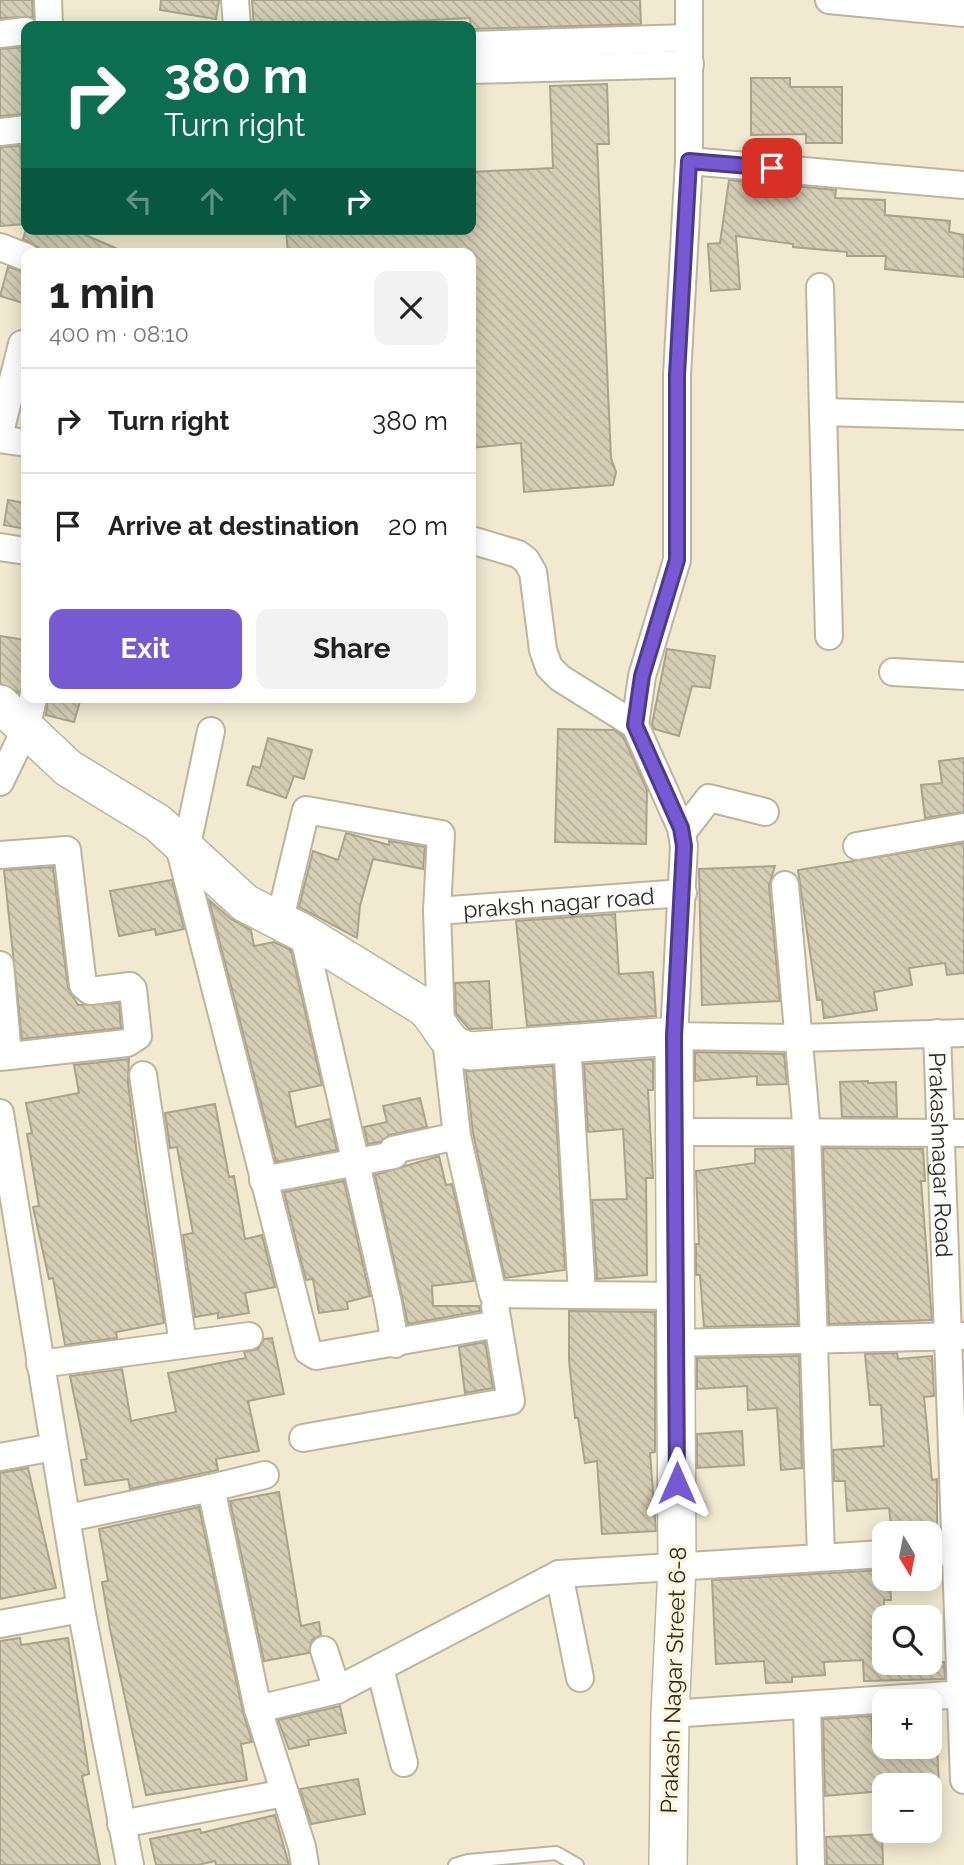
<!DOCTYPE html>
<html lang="en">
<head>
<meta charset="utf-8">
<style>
	body { margin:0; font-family:Raleway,sans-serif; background:#f2f2f2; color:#222; height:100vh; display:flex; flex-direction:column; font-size:26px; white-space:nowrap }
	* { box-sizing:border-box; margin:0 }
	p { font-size:23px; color:#767676 }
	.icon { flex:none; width:38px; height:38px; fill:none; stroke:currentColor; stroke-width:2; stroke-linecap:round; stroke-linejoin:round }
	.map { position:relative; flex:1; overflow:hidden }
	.panel { position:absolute; left:21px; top:248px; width:455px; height:455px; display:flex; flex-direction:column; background:#fff; border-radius:14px; box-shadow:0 4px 18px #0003 }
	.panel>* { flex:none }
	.top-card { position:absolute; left:21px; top:21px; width:455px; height:214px; border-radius:14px; box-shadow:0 4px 18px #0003; background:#0b6e4f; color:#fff; overflow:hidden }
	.needle { width:46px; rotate:170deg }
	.fabs { position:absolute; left:872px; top:1521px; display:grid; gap:14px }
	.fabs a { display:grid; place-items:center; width:70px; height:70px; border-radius:14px; background:#fff; box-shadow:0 4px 18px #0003; font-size:35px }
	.pin { position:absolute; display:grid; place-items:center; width:60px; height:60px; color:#fff; margin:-30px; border-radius:14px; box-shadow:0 4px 10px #0006 }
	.me { position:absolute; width:77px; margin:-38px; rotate:0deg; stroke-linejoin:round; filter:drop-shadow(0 0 5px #0008) }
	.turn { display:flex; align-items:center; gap:24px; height:147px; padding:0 28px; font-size:32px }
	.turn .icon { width:91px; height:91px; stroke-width:2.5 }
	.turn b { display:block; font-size:49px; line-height:60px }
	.lanes { display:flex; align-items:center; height:66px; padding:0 28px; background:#0003; justify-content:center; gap:35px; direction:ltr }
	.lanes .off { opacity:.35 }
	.round { display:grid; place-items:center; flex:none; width:74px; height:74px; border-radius:14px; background:#f2f2f2 }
	.overview { display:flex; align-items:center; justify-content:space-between; height:119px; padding:0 28px }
	h1 { font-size:42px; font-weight:700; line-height:52px }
	.primary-button { display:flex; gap:14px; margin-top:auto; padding:14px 28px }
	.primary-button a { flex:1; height:80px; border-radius:14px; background:#7659d3; color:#fff; font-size:28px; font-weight:700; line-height:80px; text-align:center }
	.primary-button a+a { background:#f2f2f2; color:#222 }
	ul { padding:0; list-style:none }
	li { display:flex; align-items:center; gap:21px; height:105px; padding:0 28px; border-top:2px solid #e0e0e0 }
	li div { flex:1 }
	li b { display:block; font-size:26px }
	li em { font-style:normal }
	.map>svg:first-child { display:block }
	.building { fill:url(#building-back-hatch); stroke:#aaa38b; stroke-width:2 }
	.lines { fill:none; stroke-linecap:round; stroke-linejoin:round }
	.lane-casing { stroke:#bcb59c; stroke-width:16 }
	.street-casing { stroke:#bcb59c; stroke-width:30 }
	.secondary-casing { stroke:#bcb59c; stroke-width:40 }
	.lane { stroke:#fff; stroke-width:12 }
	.street { stroke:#fff; stroke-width:26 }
	.secondary { stroke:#fff; stroke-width:37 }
	.route-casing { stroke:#4d3a89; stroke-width:18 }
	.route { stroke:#7659d3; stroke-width:12 }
	.labels { text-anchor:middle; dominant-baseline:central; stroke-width:7; stroke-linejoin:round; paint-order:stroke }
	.street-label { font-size:23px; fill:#2d2a20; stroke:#fff7dd }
</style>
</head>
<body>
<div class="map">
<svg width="964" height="1865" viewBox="0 0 964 1865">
	<defs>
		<pattern id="building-back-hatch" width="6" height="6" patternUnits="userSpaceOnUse" patternTransform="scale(1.75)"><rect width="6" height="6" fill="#d5cdb4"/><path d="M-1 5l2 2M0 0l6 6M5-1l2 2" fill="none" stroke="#b7b09a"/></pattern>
	</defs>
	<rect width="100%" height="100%" fill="#f1e9d0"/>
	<g class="building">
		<path d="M0,0H32L33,17L0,18Z"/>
		<path d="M161,0H219L216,19L160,10Z"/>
		<path d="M252,0H640L641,24L471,29L470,18L375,23V26H254Z"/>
		<path d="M26,47V114L0,116V49Z"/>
		<path d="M751,78H790V87H842V143H806V134L751,135Z"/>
		<path d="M607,84L609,144H597L611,458L616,472L613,485L524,492L521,443L471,448V254H288L286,229H471V172L553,168L550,86Z"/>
		<path d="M20,146L26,224L0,226V147Z"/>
		<path d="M729,180L836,190L835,198L885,200V215L950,221L949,232L964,235V277L885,269L886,256H847V252L793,247V244L736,236L740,289L711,291L708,244L720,243Z"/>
		<path d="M26,229H72L129,254H41L38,247L23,239Z"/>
		<path d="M8,267L26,272V304L0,296Z"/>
		<path d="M8,500L26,503V529L4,525Z"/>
		<path d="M0,636L26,640V684L19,693L0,684Z"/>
		<path d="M667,649L715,656L710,688L692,686L679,736L654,729L652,724Z"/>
		<path d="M48,698H81L74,722L46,715Z"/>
		<path d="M558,729L614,730L623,736L647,790L646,844L555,842Z"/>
		<path d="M268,738L312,750L304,779L294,776L286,798L247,785L253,766L260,768Z"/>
		<path d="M964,758V812L925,818L921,785L942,783L939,761Z"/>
		<path d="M346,833L389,845V841L425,847L423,869L373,859L360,906L357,938L299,907L313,851L338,860Z"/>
		<path d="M964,843V973L947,975L945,963L909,968L912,985L874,992L877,1010L824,1018L822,1000H817L798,870Z"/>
		<path d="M775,866L769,886L780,1001L702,1005L699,869Z"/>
		<path d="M53,867L68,988L78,1005L119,1003L121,1028L22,1039L4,870Z"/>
		<path d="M172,880L184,929L156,935L155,929L119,936L110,891Z"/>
		<path d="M209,900L231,919L251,930L254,946L274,942L291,950L322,1085L289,1092L296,1127L330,1119L337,1150L276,1162Z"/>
		<path d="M615,914L619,974L653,972L656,1016L527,1026L516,921Z"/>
		<path d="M489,981L492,1028L469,1029L456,1014L455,983Z"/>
		<path d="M695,1052L784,1054L787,1084L757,1085V1076L695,1081Z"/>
		<path d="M129,1059L128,1083L137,1154L164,1323L116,1332L117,1338L65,1345L53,1278L49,1279L33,1207L39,1206L27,1134L32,1133L26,1103L79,1093L74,1065Z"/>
		<path d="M653,1059V1090H648L653,1178H646L647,1275L597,1279L592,1200L627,1199L623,1129L588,1132L584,1064Z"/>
		<path d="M553,1066L565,1270L505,1278L473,1133L466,1071Z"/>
		<path d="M868,1081V1083L896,1082L897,1117H842L840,1082Z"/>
		<path d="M420,1098L427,1127L390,1135L380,1142L368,1144L364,1127L387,1122L383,1106Z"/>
		<path d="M215,1104L229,1177L234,1176L245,1239L262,1235L275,1287L245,1293L249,1313L218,1318V1313L195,1317L183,1235L193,1233L177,1147L170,1148L165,1113Z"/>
		<path d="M792,1148L798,1324L704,1327L700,1275H696V1244H699L696,1171L755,1163V1149Z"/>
		<path d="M823,1148L923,1149L925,1181H921L932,1320L829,1324Z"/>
		<path d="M439,1156L446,1185L452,1184L474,1281L432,1286L433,1306H480V1311L408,1324L375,1175Z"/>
		<path d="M344,1181L370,1296L347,1302L348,1309L319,1313L313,1279L306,1280L284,1192Z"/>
		<path d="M569,1311L655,1312V1452L650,1453L656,1531L602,1534L597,1461L585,1463L578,1418H575L569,1360Z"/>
		<path d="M272,1338L284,1394L248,1401L259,1451L216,1459L218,1470L130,1489L128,1479L85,1485L81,1460L87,1459L70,1376L122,1369L131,1421L176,1412L168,1373L246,1358L244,1352L258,1349L264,1339Z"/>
		<path d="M485,1342L493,1388L465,1393L459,1347Z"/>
		<path d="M897,1353L898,1359L932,1356L934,1396L924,1397L932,1480L937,1479V1533H892L889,1508L847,1511L845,1481H834L833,1450L884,1446L881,1405H870L865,1354Z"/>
		<path d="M799,1356L802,1468L781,1470L777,1408L748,1410L747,1386L697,1389V1358Z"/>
		<path d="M742,1431L744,1465L697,1468V1434Z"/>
		<path d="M28,1468L56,1588L0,1599V1473Z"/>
		<path d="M279,1492L301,1626L319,1622L321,1635L312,1640L309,1653L264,1661L230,1501Z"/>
		<path d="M199,1507L243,1712L252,1742L241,1744L247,1780L146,1795L110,1629L102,1582L108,1581L99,1529Z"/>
		<path d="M884,1570V1578H890L891,1600H884V1662H944L945,1679L864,1681L863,1660L824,1662L825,1675L792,1677V1682L766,1683L764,1661L716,1664L712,1580Z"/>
		<path d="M20,1638L21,1645L68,1638L89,1774L82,1776L100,1865H0V1641Z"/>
		<path d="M340,1706L346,1733L308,1740L309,1745L289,1749L278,1720Z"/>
		<path d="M871,1716L873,1746H937L939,1785H881L882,1791L825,1796L823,1719Z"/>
		<path d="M358,1779L365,1814L311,1824L300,1789Z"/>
		<path d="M275,1815L289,1865H216L215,1861L198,1865H156L150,1839L200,1829L201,1833Z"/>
		<path d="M882,1834L883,1865H827L826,1837Z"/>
	</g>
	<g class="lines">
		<g class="lane-casing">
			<path id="lane" d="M455,1865L468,1861L556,1853L577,1865"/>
		</g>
		<g class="street-casing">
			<g id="street">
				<path d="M48,0L49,26"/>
				<path d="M235,0L237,26"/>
				<path d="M689,0V161L677,375V560L642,676L635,725L681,828L684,846L674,1036L800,1038L964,1033"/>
				<path d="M829,0L964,13"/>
				<path d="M0,34L26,31"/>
				<path d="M471,45L689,38"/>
				<path d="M471,70L690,64"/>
				<path d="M0,132L26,129"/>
				<path d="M689,161L964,185"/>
				<path d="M0,247L26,257"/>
				<path d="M820,287L823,412"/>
				<path d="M0,432L22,344"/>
				<path d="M0,439L26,443"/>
				<path d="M471,540L518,554L526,560L533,572L543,650L549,667L560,678L635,725"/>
				<path d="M0,547L26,551"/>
				<path d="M829,636L823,412L964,416"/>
				<path d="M893,672L964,676"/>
				<path d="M0,782L27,726L33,698"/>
				<path d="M682,833L709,798L765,812"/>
				<path d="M178,842L308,1351L316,1356L498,1324"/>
				<path d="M857,846L964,827"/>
				<path d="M186,850L211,731"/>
				<path d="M0,855L67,850L83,985L90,991L130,986L133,989L138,1036L127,1043L0,1057"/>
				<path d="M785,885L807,1133L821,1556"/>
				<path id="s1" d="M437,911L683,893"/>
				<path d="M279,923L306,810L441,834L437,911L441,1027"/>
				<path d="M303,933L388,1303L395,1344"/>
				<path d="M0,965L8,1056"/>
				<path id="s2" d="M937,1033L964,1780"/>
				<path d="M446,1039L457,1136L493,1294L675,1296"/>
				<path d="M567,1042L582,1294"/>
				<path d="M143,1075L183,1344"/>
				<path d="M0,1113L81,1609L130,1865"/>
				<path d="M676,1132L964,1133"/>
				<path d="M263,1180L394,1155L393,1150L457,1136"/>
				<path d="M677,1343L962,1336"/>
				<path d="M40,1364L249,1336"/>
				<path d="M303,1438L511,1401L495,1306"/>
				<path d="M0,1457L54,1447"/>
				<path d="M211,1488L265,1475"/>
				<path d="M68,1518L211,1488L258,1709L302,1847L305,1865"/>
				<path d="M929,1552L964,1551"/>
				<path d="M559,1574L580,1678"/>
				<path d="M0,1624L81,1609"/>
				<path d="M324,1650L337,1690"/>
				<path d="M380,1668L404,1763"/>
				<path d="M807,1706L811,1865"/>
				<path d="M258,1709L337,1690L559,1574L884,1554"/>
				<path d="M670,1714L964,1694"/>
				<path d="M121,1824L285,1793"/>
			</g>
		</g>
		<g class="secondary-casing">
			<path id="secondary" d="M0,704L68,768L158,823L245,903L303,933L422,1006C444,1023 441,1045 470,1051L674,1036L677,1567L670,1714L668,1865"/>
		</g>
		<use href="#lane" class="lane"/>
		<use href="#street" class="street"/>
		<use href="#secondary" class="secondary"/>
	</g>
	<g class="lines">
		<g class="route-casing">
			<path id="route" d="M677,1483L674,1036L684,846L681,828L635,725L642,676L677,560V375L689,161L772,168"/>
		</g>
		<use href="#route" class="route"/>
	</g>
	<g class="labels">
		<g class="street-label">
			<text stroke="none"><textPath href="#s1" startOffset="122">praksh nagar road</textPath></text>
			<text stroke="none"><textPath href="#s2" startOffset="122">Prakashnagar Road</textPath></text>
			<text transform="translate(673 1680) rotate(-88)">Prakash Nagar Street 6-8</text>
		</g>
	</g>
</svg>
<div class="fabs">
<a><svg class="needle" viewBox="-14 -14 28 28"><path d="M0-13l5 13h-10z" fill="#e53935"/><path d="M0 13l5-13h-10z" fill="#767676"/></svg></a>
<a><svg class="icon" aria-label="search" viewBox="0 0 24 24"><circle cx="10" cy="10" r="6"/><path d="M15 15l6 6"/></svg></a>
<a>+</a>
<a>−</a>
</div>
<div class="pin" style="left:772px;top:168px;background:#d93025"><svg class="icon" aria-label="arrive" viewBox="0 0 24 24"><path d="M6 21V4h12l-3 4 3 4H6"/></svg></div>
<svg class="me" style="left:677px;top:1483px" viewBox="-20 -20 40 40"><path d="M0-17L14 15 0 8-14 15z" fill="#7659d3" stroke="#fff" stroke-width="4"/></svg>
<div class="top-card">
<div class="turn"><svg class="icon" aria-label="right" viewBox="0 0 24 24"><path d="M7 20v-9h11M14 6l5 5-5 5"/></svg><div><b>380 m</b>Turn right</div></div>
<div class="lanes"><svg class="icon off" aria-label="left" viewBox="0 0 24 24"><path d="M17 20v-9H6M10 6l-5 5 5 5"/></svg><svg class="icon off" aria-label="ahead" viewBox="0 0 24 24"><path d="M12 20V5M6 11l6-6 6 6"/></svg><svg class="icon off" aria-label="ahead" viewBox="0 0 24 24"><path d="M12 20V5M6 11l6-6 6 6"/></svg><svg class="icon" aria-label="right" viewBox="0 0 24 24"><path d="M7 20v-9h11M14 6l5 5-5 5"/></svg></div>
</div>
<section class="panel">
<div class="overview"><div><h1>1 min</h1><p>400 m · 08:10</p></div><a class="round"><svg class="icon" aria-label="close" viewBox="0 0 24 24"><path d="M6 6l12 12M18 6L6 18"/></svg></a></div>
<ul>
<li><svg class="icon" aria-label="right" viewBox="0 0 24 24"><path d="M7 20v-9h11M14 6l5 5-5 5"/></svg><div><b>Turn right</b></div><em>380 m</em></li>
<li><svg class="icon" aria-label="arrive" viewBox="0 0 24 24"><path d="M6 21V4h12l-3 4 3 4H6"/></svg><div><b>Arrive at destination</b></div><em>20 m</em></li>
</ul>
<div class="primary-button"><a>Exit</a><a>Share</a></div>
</section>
</div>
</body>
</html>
